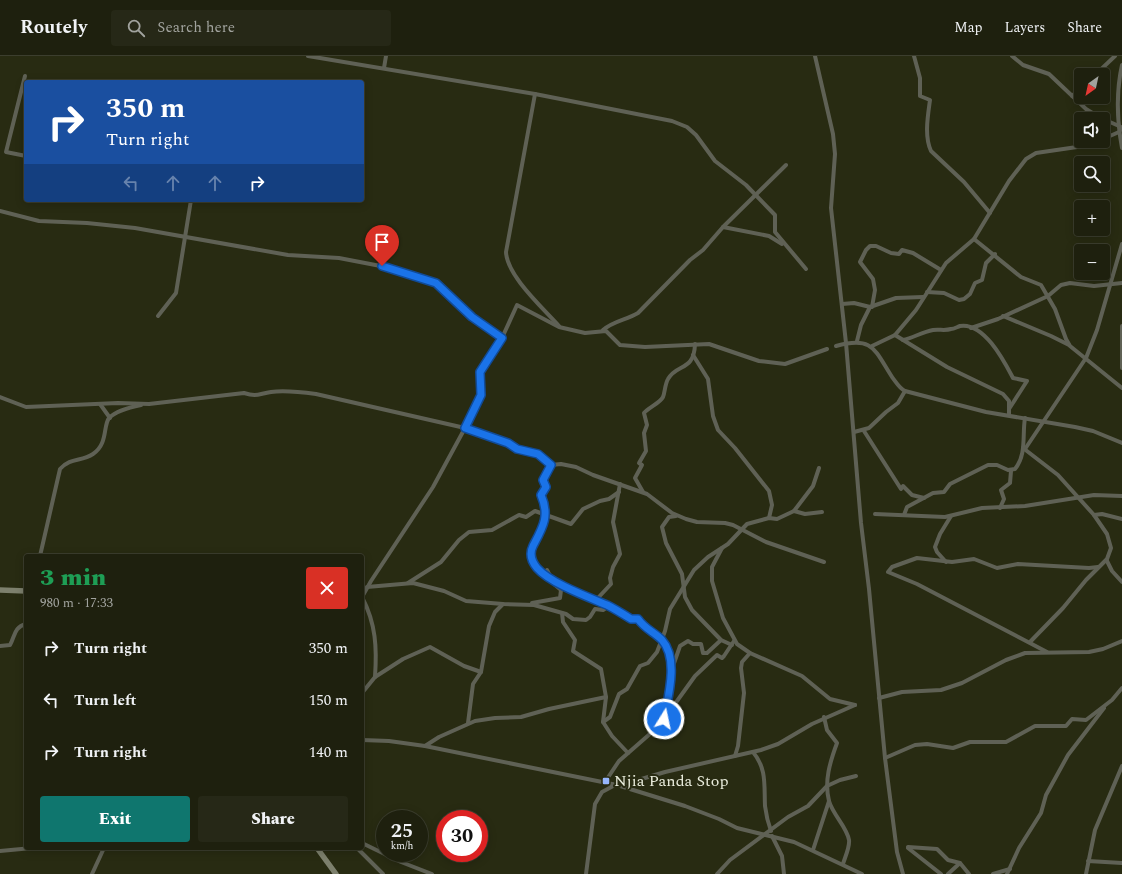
<!DOCTYPE html>
<html lang="en">
<head>
<meta charset="utf-8">
<style>
	body { margin:0; font-family:Spectral,serif; background:#262817; color:#f1f3f6; height:100vh; display:flex; flex-direction:column; font-size:15px; white-space:nowrap }
	* { box-sizing:border-box; margin:0 }
	p { font-size:13px; color:#a1a39e }
	.icon { flex:none; width:22px; height:22px; fill:none; stroke:currentColor; stroke-width:2; stroke-linecap:round; stroke-linejoin:round }
	.map { position:relative; flex:1; overflow:hidden }
	.panel { position:absolute; left:24px; top:498px; width:340px; height:296px; display:flex; flex-direction:column; background:#1e200e; border-radius:4px; box-shadow:0 2px 10px #0003,0 0 0 1px #3c3e2e }
	.panel>* { flex:none }
	.guide { position:absolute; left:24px; top:24px; width:340px; height:122px; border-radius:4px; box-shadow:0 2px 10px #0003,0 0 0 1px #3c3e2e; background:#1a4fa0; color:#fff; overflow:hidden }
	.needle { width:26px; rotate:213deg }
	.tools { position:absolute; left:1074px; top:12px; display:grid; gap:8px }
	.tools a { display:grid; place-items:center; width:36px; height:36px; border-radius:4px; background:#1e200e; box-shadow:0 2px 10px #0003,0 0 0 1px #3c3e2e; font-size:20px }
	.speed { position:absolute; left:376px; top:754px; display:flex; gap:8px; font-size:20px; font-weight:700; text-align:center }
	.speed>* { display:grid; place-content:center; width:52px; height:52px; border-radius:50%; background:#1e200e; box-shadow:0 2px 10px #0003,0 0 0 1px #3c3e2e; line-height:1 }
	.speed small { font-size:10px; font-weight:400 }
	.speed .limit { border:6px solid #d22; background:#fff; color:#111 }
	.pin { position:absolute; display:grid; place-items:center; width:34px; height:34px; color:#fff; margin:-41px -17px; border-radius:50% 50% 50% 0; rotate:-45deg; box-shadow:0 0 4px #0007 }
	.pin .icon { rotate:45deg }
	.me { position:absolute; width:44px; margin:-22px; rotate:10deg; stroke-linejoin:round; filter:drop-shadow(0 0 3px #0008) }
	.turn { display:flex; align-items:center; gap:14px; height:84px; padding:0 16px; font-size:18px }
	.turn .icon { width:52px; height:52px; stroke-width:2.5 }
	.turn b { display:block; font-size:28px; line-height:34px }
	.lanes { display:flex; align-items:center; height:38px; padding:0 16px; background:#0003; justify-content:center; gap:20px; direction:ltr }
	.lanes .off { opacity:.35 }
	.round { display:grid; place-items:center; flex:none; width:42px; height:42px; border-radius:4px; background:#262817 }
	.head { display:flex; align-items:center; justify-content:space-between; height:68px; padding:0 16px }
	h1 { font-size:24px; font-weight:800; line-height:30px; color:#1e9e55 }
	.button { display:flex; gap:8px; margin-top:auto; padding:8px 16px }
	.button a { flex:1; height:46px; border-radius:4px; background:#0f766e; color:#fff; font-size:16px; font-weight:800; line-height:46px; text-align:center }
	.button a+a { background:#262817; color:#f1f3f6 }
	ul { padding:0; list-style:none }
	li { display:flex; align-items:center; gap:12px; height:52px; padding:0 16px }
	li div { flex:1 }
	li b { display:block; font-size:15px }
	li em { font-style:normal }
	header { display:flex; align-items:center; gap:24px; box-sizing:border-box; height:56px; padding:0 20px; background:#1e200e; border-bottom:1px solid #3c3e2e }
	header strong { font-size:19px }
	nav { display:flex; gap:22px; margin-inline-start:auto; font-size:14px }
	.search { width:280px; height:36px; background:#262817; display:flex; align-items:center; gap:10px; box-sizing:border-box; padding:0 14px; border-radius:4px; color:#a1a39e; font-size:15px }
	.map>svg:first-child { display:block }
	.lines { fill:none; stroke-linecap:round; stroke-linejoin:round }
	.street { stroke:#5f6155; stroke-width:4 }
	.secondary { stroke:#7d806d; stroke-width:5.5 }
	.route-casing { stroke:#114b97; stroke-width:10 }
	.route { stroke:#1a73e8; stroke-width:7 }
	.poi-dot { fill:#96b6fd; stroke:#282b12; stroke-width:1.5 }
	.labels { text-anchor:middle; dominant-baseline:central; stroke-width:4; stroke-linejoin:round; paint-order:stroke }
	.poi-label { font-size:16px; fill:#eaeddd; stroke:#282b12; text-anchor:start }
</style>
</head>
<body>
<header>
<strong>Routely</strong>
<div class="search"><svg class="icon" aria-label="search" viewBox="0 0 24 24"><circle cx="10" cy="10" r="6"/><path d="M15 15l6 6"/></svg>Search here</div>
<nav><a>Map</a><a>Layers</a><a>Share</a></nav>
</header>
<div class="map">
<svg width="1122" height="818" viewBox="0 0 1122 818">
	<rect width="100%" height="100%" fill="#282b12"/>
	<g class="lines">
		<g class="street">
			<path d="M308,0L535,38L672,65L687,71L696,79L715,105L746,129L775,159V176L806,213"/>
			<path d="M815,0L833,78L835,98L831,152L846,287L861,467L869,533L885,702L897,796L903,818"/>
			<path d="M914,0L920,22V40L930,44C928,59 924,80 931,95L964,126L990,157"/>
			<path d="M1012,0L1023,9L1049,18L1086,53L1102,63"/>
			<path d="M1122,9C1116,36 1117,65 1122,92"/>
			<path d="M384,12L386,0"/>
			<path d="M1095,19L1115,0"/>
			<path d="M25,20L6,96L26,100"/>
			<path d="M535,38L506,196C507,220 543,252 559,270"/>
			<path d="M1072,40L1081,32"/>
			<path d="M1103,63L1119,70"/>
			<path d="M1103,83L1119,76L1122,71"/>
			<path d="M0,155L39,165L87,167L135,172L288,199L339,202L391,212L436,227L472,261L502,282"/>
			<path d="M723,171L769,180L782,188"/>
			<path d="M974,183L1021,221L1041,229L1055,253L1066,283L1070,290L1122,332"/>
			<path d="M927,236L944,237L959,244L964,243L970,238L975,227L982,224L986,207L995,198"/>
			<path d="M842,248L854,247L870,251L896,242L923,241"/>
			<path d="M872,251L875,234L873,223L860,206L866,194L870,190H876L891,197L899,198L902,194L913,197L941,214"/>
			<path d="M158,260L176,237L191,144"/>
			<path d="M1003,260L1051,280L1069,289"/>
			<path d="M1122,270V312"/>
			<path d="M971,272L998,263L1048,240L1061,229L1070,227L1094,230L1122,227"/>
			<path d="M603,274C613,265 626,264 638,257L690,204L703,194L723,171L786,109"/>
			<path d="M895,279L947,311L1003,338L1009,345V353"/>
			<path d="M903,284C913,282 922,276 933,274C939,273 945,275 951,273C954,273 957,271 960,270C984,266 1004,305 1013,322L1027,325L1009,353V359"/>
			<path d="M857,285L861,269L870,251"/>
			<path d="M836,290C873,280 874,293 892,321C896,326 899,332 905,335L986,356L1075,371L1093,375L1122,387"/>
			<path d="M872,290L895,279L916,254L946,207L974,183L1009,125L1026,103L1036,97L1077,91L1096,85"/>
			<path d="M693,299L708,323L713,360L718,374L735,392L769,435L772,449L769,462"/>
			<path d="M0,341L26,351L118,347L149,348L244,337C257,341 258,338 271,336C286,334 301,336 316,338L465,372L508,387L517,393L538,398L551,409L561,408L576,411L593,419L647,438L672,457L686,463L697,466L725,467L733,469L766,486L824,506"/>
			<path d="M100,348L110,362"/>
			<path d="M864,375L901,433L903,430L912,439L924,442"/>
			<path d="M854,376L869,372L886,356L898,347L905,335"/>
			<path d="M1023,392L1058,419L1094,459L1107,478L1111,492L1107,503L1086,524L1063,552L1030,586"/>
			<path d="M1025,393L1086,302L1097,274L1122,188"/>
			<path d="M551,409L543,424L546,431L541,439C551,460 543,471 533,490C529,498 532,506 537,512C550,527 588,541 607,549C615,553 623,558 631,563H638C645,573 654,575 662,584C679,603 668,641 664,663"/>
			<path d="M643,436L635,422L642,409L639,407L646,395L644,377L647,369L644,357C648,352 660,347 663,341C665,336 665,328 668,323C677,307 694,316 695,288"/>
			<path d="M1000,452L1004,443L1001,434L1010,427L1011,415"/>
			<path d="M794,455L813,430L819,412"/>
			<path d="M875,458L945,461L982,452L1025,450L1094,439L1122,440"/>
			<path d="M904,459L907,451L933,437L944,436L950,428L988,409H997L1008,414L1015,413C1027,398 1022,379 1025,362"/>
			<path d="M1094,459L1102,458L1122,463"/>
			<path d="M676,460L669,461L662,471L666,487L682,518L685,541L692,554L721,584L732,589"/>
			<path d="M722,492L712,511V525L723,562L737,588L750,597L802,620L830,643L855,649"/>
			<path d="M40,500L60,413C71,401 81,406 93,398C108,388 103,370 109,362C116,355 131,351 141,349"/>
			<path d="M1107,505L1112,515L1122,526"/>
			<path d="M946,506L937,496L935,491L940,478L951,460"/>
			<path d="M408,527L441,506L459,484L469,476L492,474L519,459L526,461L535,455L571,468L583,453L600,445L609,443L619,436"/>
			<path d="M367,531L413,527L444,535L466,545L503,548L534,549L566,558L573,563L586,564L590,561L595,553L603,554L609,550"/>
			<path d="M362,541L371,525L433,431L465,372L481,339L480,316L502,282L517,249L559,271L585,277L606,275L620,289L645,291L709,288L759,305L785,308L827,293"/>
			<path d="M362,541C376,568 377,592 375,621"/>
			<path d="M596,544L611,528L610,522L613,511L620,498L613,466L620,428"/>
			<path d="M532,547L560,542L561,534L555,529L547,514L548,521"/>
			<path d="M562,557L563,566L575,584L573,595L601,613L606,641L603,666"/>
			<path d="M0,590L10,589C15,580 14,571 26,568"/>
			<path d="M1047,596L917,528L888,516L892,511L917,502L952,506L974,503L997,512L1018,508L1089,512L1098,511"/>
			<path d="M672,613L680,590L688,585L693,588H701L703,597H707L721,584"/>
			<path d="M362,637L375,621L403,603L430,591L464,610L481,616"/>
			<path d="M879,642L902,636L941,634L962,627L1006,604L1025,597L1089,596L1103,593L1122,585"/>
			<path d="M824,661L827,674L837,687C830,706 824,725 829,745C833,759 847,771 849,784C850,791 845,801 843,808"/>
			<path d="M468,667L473,628L481,616L489,570L495,556L503,548"/>
			<path d="M362,684L389,685L425,690L617,729L685,750L719,763L737,772L794,786L862,818"/>
			<path d="M425,690L439,681L475,665L495,662L521,661L549,653L606,641"/>
			<path d="M753,696C767,713 764,729 765,750C766,758 768,767 771,775"/>
			<path d="M628,697L612,680L603,666L610,661L619,638L627,633L640,610L648,607L657,596L665,575L670,553L694,514L708,501L728,488L747,468L769,462L777,463L794,455L805,458L822,456"/>
			<path d="M735,700L738,690L744,637L741,612L742,606L750,597"/>
			<path d="M885,702L915,689L927,688L953,692L970,686H1006L1035,670H1066L1072,663L1086,664L1112,644L1122,632"/>
			<path d="M605,726L619,705L659,670L695,620L717,599L722,602L724,600L734,585"/>
			<path d="M617,727H628L665,716L761,694L778,688L812,668L855,649"/>
			<path d="M772,780L782,800L784,818"/>
			<path d="M362,787L401,806L432,818"/>
			<path d="M908,791L937,793L948,804L960,807L969,818"/>
			<path d="M357,792L383,818"/>
			<path d="M908,792L941,818"/>
			<path d="M813,794L829,745"/>
			<path d="M0,795L32,792"/>
			<path d="M1088,805L1122,807"/>
			<path d="M92,818L104,792"/>
			<path d="M586,818L595,748L602,736L615,729"/>
			<path d="M717,818L730,804L788,761L808,750L827,730L840,724L856,720"/>
			<path d="M948,818L960,807"/>
			<path d="M993,818L1010,813"/>
			<path d="M1007,818L1019,792L1041,757L1046,739L1068,699L1104,652"/>
			<path d="M1086,818L1095,774L1122,710"/>
		</g>
		<g class="secondary">
			<path d="M0,534L26,535"/>
			<path d="M317,792L336,818"/>
		</g>
	</g>
	<g class="lines">
		<g class="route-casing">
			<path id="route" d="M382,210L436,227L472,261L502,282L480,316L481,339L465,372L508,387L517,393L538,398L551,409L543,424L546,431L541,439C550,460 543,471 533,490C529,498 532,506 537,512C550,527 588,541 607,549C615,553 623,558 631,563H638C645,573 654,576 662,584C679,603 668,641 664,663"/>
		</g>
		<use href="#route" class="route"/>
	</g>
	<rect class="poi-dot" x="602" y="721" width="8" height="8" rx="2"/>
	<g class="labels">
		<g class="poi-label">
			<text x="614" y="725">Njia Panda Stop</text>
		</g>
	</g>
</svg>
<div class="tools">
<a><svg class="needle" viewBox="-14 -14 28 28"><path d="M0-13l5 13h-10z" fill="#e53935"/><path d="M0 13l5-13h-10z" fill="#a1a39e"/></svg></a>
<a><svg class="icon" aria-label="sound" viewBox="0 0 24 24"><path d="M4 9h4l5-4v14l-5-4H4zM17 9q2 3 0 6"/></svg></a>
<a><svg class="icon" aria-label="search" viewBox="0 0 24 24"><circle cx="10" cy="10" r="6"/><path d="M15 15l6 6"/></svg></a>
<a>+</a>
<a>−</a>
</div>
<div class="speed"><div>25<small>km/h</small></div><div class="limit">30</div></div>
<div class="pin" style="left:382px;top:210px;background:#d93025"><svg class="icon" aria-label="arrive" viewBox="0 0 24 24"><path d="M6 21V4h12l-3 4 3 4H6"/></svg></div>
<svg class="me" style="left:664px;top:663px" viewBox="-20 -20 40 40"><circle r="17" fill="#1a73e8" stroke="#fff" stroke-width="3"/><path d="M0-11L8 9 0 5-8 9z" fill="#fff"/></svg>
<div class="guide">
<div class="turn"><svg class="icon" aria-label="right" viewBox="0 0 24 24"><path d="M7 20v-9h11M14 6l5 5-5 5"/></svg><div><b>350 m</b>Turn right</div></div>
<div class="lanes"><svg class="icon off" aria-label="left" viewBox="0 0 24 24"><path d="M17 20v-9H6M10 6l-5 5 5 5"/></svg><svg class="icon off" aria-label="ahead" viewBox="0 0 24 24"><path d="M12 20V5M6 11l6-6 6 6"/></svg><svg class="icon off" aria-label="ahead" viewBox="0 0 24 24"><path d="M12 20V5M6 11l6-6 6 6"/></svg><svg class="icon" aria-label="right" viewBox="0 0 24 24"><path d="M7 20v-9h11M14 6l5 5-5 5"/></svg></div>
</div>
<section class="panel">
<div class="head"><div><h1>3 min</h1><p>980 m · 17:33</p></div><a class="round" style="background:#d93025;color:#fff"><svg class="icon" aria-label="close" viewBox="0 0 24 24"><path d="M6 6l12 12M18 6L6 18"/></svg></a></div>
<ul>
<li><svg class="icon" aria-label="right" viewBox="0 0 24 24"><path d="M7 20v-9h11M14 6l5 5-5 5"/></svg><div><b>Turn right</b></div><em>350 m</em></li>
<li><svg class="icon" aria-label="left" viewBox="0 0 24 24"><path d="M17 20v-9H6M10 6l-5 5 5 5"/></svg><div><b>Turn left</b></div><em>150 m</em></li>
<li><svg class="icon" aria-label="right" viewBox="0 0 24 24"><path d="M7 20v-9h11M14 6l5 5-5 5"/></svg><div><b>Turn right</b></div><em>140 m</em></li>
</ul>
<div class="button"><a>Exit</a><a>Share</a></div>
</section>
</div>
</body>
</html>
